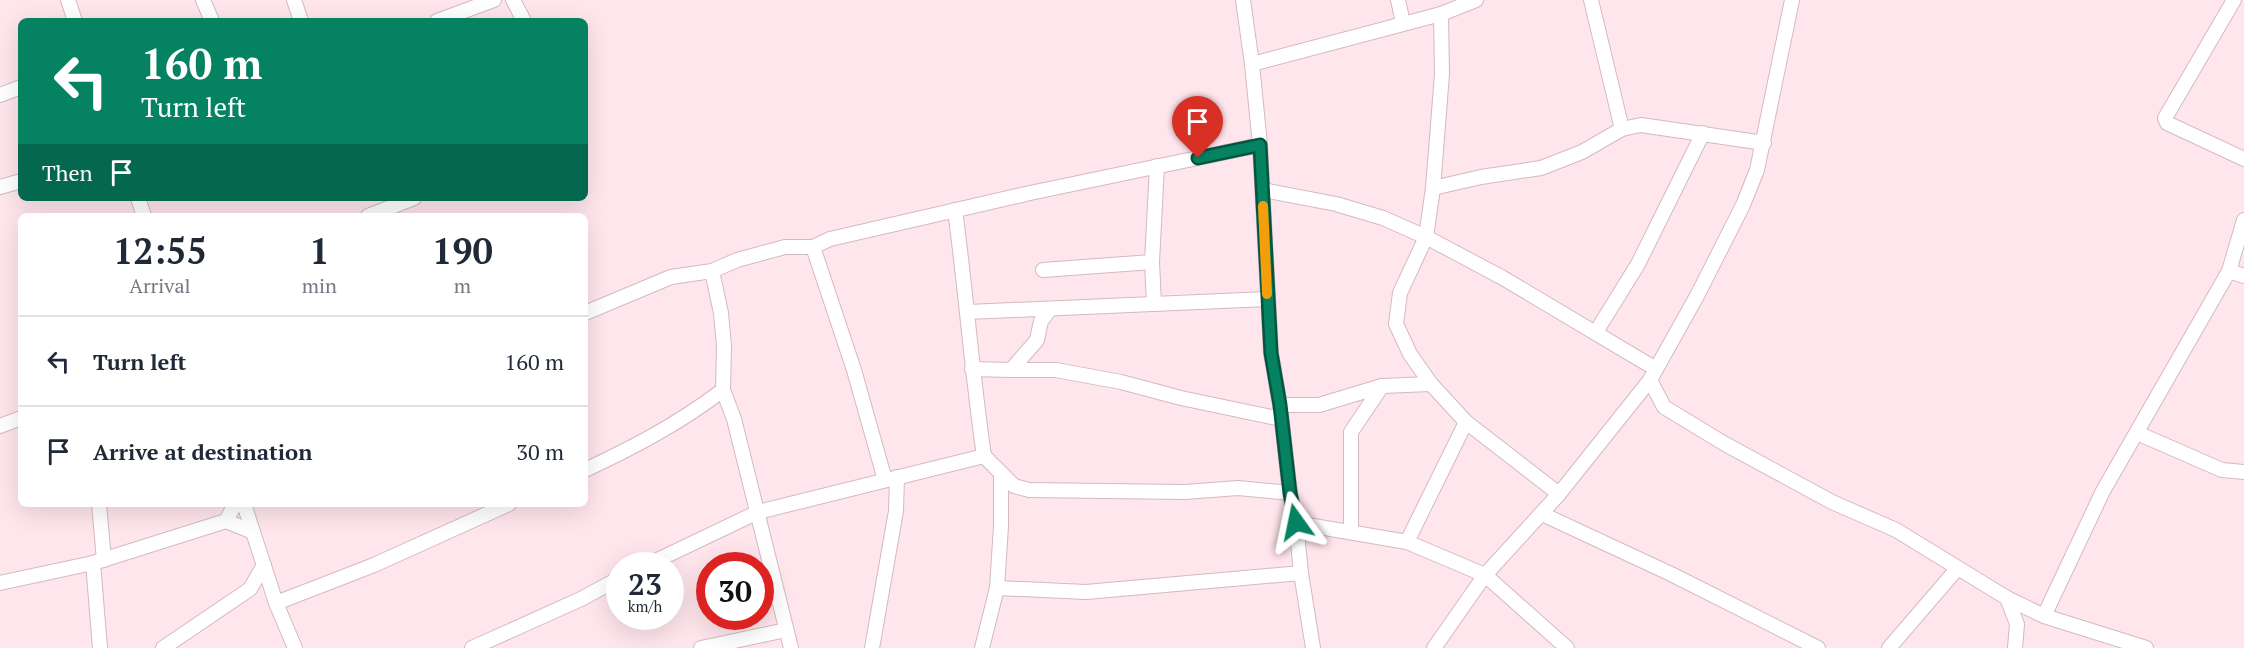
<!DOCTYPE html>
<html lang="en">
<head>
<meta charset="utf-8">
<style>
	body { margin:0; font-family:"PT Serif",serif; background:#f6f6f7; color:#1f2937; height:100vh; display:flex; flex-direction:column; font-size:22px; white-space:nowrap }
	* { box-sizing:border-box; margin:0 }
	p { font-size:20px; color:#747a83 }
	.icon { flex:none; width:33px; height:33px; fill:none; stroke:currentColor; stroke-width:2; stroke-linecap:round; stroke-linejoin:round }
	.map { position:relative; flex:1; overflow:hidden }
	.sheet { position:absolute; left:18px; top:213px; width:570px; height:294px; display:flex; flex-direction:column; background:#fff; border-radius:9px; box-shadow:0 6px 24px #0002 }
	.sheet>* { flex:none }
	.top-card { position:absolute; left:18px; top:18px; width:570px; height:183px; border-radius:9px; box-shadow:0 6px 24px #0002; background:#058262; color:#fff; overflow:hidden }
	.speed { position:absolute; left:606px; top:552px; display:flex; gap:12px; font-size:30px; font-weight:700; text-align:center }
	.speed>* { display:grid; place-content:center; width:78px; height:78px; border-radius:50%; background:#fff; box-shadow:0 6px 24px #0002; line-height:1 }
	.speed small { font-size:15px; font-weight:400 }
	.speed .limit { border:9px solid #d22; background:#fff; color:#111 }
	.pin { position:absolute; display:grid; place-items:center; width:51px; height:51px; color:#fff; margin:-62px -26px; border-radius:50% 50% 50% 0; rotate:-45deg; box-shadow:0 0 6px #0007 }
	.pin .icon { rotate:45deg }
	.me { position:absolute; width:66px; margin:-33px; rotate:348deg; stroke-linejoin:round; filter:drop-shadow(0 0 4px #0008) }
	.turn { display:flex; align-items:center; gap:21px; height:126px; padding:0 24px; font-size:27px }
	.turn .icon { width:78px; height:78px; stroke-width:2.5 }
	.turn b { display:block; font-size:42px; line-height:51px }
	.then { display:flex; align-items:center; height:57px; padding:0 24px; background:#0003; gap:12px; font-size:22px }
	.eta { display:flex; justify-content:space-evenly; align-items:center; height:102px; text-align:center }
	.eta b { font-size:36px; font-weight:700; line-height:42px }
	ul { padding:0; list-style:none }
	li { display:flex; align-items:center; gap:18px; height:90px; padding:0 24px; border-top:2px solid #e0e1e3 }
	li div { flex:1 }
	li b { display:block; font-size:22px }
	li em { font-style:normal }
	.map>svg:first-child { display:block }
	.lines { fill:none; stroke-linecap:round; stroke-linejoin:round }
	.street-casing { stroke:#d3bac1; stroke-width:16 }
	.street { stroke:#fff; stroke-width:14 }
	.route-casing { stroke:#035440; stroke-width:15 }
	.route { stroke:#058262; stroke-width:10 }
	.slow { stroke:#f59e0b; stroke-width:10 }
</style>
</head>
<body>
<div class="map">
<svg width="2244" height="648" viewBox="0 0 2244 648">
	<rect width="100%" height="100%" fill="#ffe5ec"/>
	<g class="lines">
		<g class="street-casing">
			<g id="street">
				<path d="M68,0L75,21"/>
				<path d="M203,0L212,21"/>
				<path d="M294,0L301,21"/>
				<path d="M513,0L524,21"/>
				<path d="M1243,0L1252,64L1260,145L1271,353L1280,405L1290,493L1296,523L1301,573L1313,648"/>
				<path d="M1398,0L1403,23"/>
				<path d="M1591,0L1622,129"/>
				<path d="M2234,0L2165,118L2167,123L2244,159"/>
				<path d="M1441,14L1442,74L1433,188L1426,237L1400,293L1396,324L1410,354L1431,384L1466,422L1559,494"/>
				<path d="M437,21L494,0"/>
				<path d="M1252,64L1441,14L1476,0"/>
				<path d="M0,95L21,87"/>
				<path d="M0,187L21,181"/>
				<path d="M1433,188L1481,177L1541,168L1582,152L1622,129L1641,125L1764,143"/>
				<path d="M1263,190L1336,204L1383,218L1426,237L1503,278L1656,369"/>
				<path d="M138,198L144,216"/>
				<path d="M955,210C966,292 972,374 984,456"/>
				<path d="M368,216L414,198"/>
				<path d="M813,247L854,370L885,480"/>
				<path d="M1043,270L1152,262"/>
				<path d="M712,271L721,313L724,346L723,390L734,419L791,648"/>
				<path d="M2229,271L2244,276"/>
				<path d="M1154,304L1152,262L1157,166"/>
				<path d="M1050,309L1041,321L1037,340L1011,370H1056L1121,382L1181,398L1281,419"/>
				<path d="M968,312L1267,299"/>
				<path d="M585,313L671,277L712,271L737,260L785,247H813L830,239L1030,193L1260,145"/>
				<path d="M1596,332L1638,264L1703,133"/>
				<path d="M972,369L1011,370"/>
				<path d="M1650,380L1664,407L1725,444L1832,502L1896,530L2007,598L2044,616L2146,648"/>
				<path d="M1280,405H1319L1382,386L1431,384"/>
				<path d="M0,426L21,418"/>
				<path d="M2137,433L2222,470L2244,472"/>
				<path d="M585,470C636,446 678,424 723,390"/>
				<path d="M99,504L104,560"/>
				<path d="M244,504L276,603L295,648"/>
				<path d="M1542,514L1671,574L1818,648"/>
				<path d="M226,521L235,504"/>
				<path d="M1296,523L1407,542L1485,575L1567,648"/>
				<path d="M1351,531V432L1382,386"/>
				<path d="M1407,542L1466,422"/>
				<path d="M93,563L100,648"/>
				<path d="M645,566L758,512L984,456L1014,486L1029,490L1185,492L1238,488L1290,493"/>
				<path d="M0,583L93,563L226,521L253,532"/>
				<path d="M997,588L1086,592L1301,573"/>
				<path d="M2007,598L2017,624L2015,648"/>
				<path d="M276,603L374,565L509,504"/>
				<path d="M2044,616L2103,491L2229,271L2244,220"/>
				<path d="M163,648L250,589L264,565"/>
				<path d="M472,648L581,599L620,578"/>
				<path d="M701,648L786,630"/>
				<path d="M872,648L896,511L897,477"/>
				<path d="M982,648L997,588L1001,526V475"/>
				<path d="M1434,648L1485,575L1559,494L1650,380L1698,294L1743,205L1757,170L1792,0"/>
				<path d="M1889,648L1957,569"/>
			</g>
		</g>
		<use href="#street" class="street"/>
	</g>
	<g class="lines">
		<g class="route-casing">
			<path id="route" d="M1198,158L1260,145L1271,353L1280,405L1290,493L1296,522"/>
		</g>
		<use href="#route" class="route"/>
		<path class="slow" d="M1263,206L1267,294"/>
	</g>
</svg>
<div class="speed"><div>23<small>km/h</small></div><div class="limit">30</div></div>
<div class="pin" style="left:1198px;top:158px;background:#d93025"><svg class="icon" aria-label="arrive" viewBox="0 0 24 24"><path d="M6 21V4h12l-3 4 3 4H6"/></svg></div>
<svg class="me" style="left:1296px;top:522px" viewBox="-20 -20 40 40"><path d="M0-17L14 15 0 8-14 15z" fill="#058262" stroke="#fff" stroke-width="4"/></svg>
<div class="top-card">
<div class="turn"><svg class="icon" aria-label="left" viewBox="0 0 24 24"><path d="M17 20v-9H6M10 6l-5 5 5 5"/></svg><div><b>160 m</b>Turn left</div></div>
<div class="then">Then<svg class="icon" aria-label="arrive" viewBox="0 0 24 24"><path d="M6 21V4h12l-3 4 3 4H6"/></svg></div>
</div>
<section class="sheet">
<div class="eta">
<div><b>12:55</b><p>Arrival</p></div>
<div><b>1</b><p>min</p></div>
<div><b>190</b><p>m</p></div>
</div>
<ul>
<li><svg class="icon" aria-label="left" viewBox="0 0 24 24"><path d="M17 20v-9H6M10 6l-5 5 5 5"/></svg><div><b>Turn left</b></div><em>160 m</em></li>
<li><svg class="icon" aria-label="arrive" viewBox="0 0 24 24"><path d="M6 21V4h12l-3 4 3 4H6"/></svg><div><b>Arrive at destination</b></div><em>30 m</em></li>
</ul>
</section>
</div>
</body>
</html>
